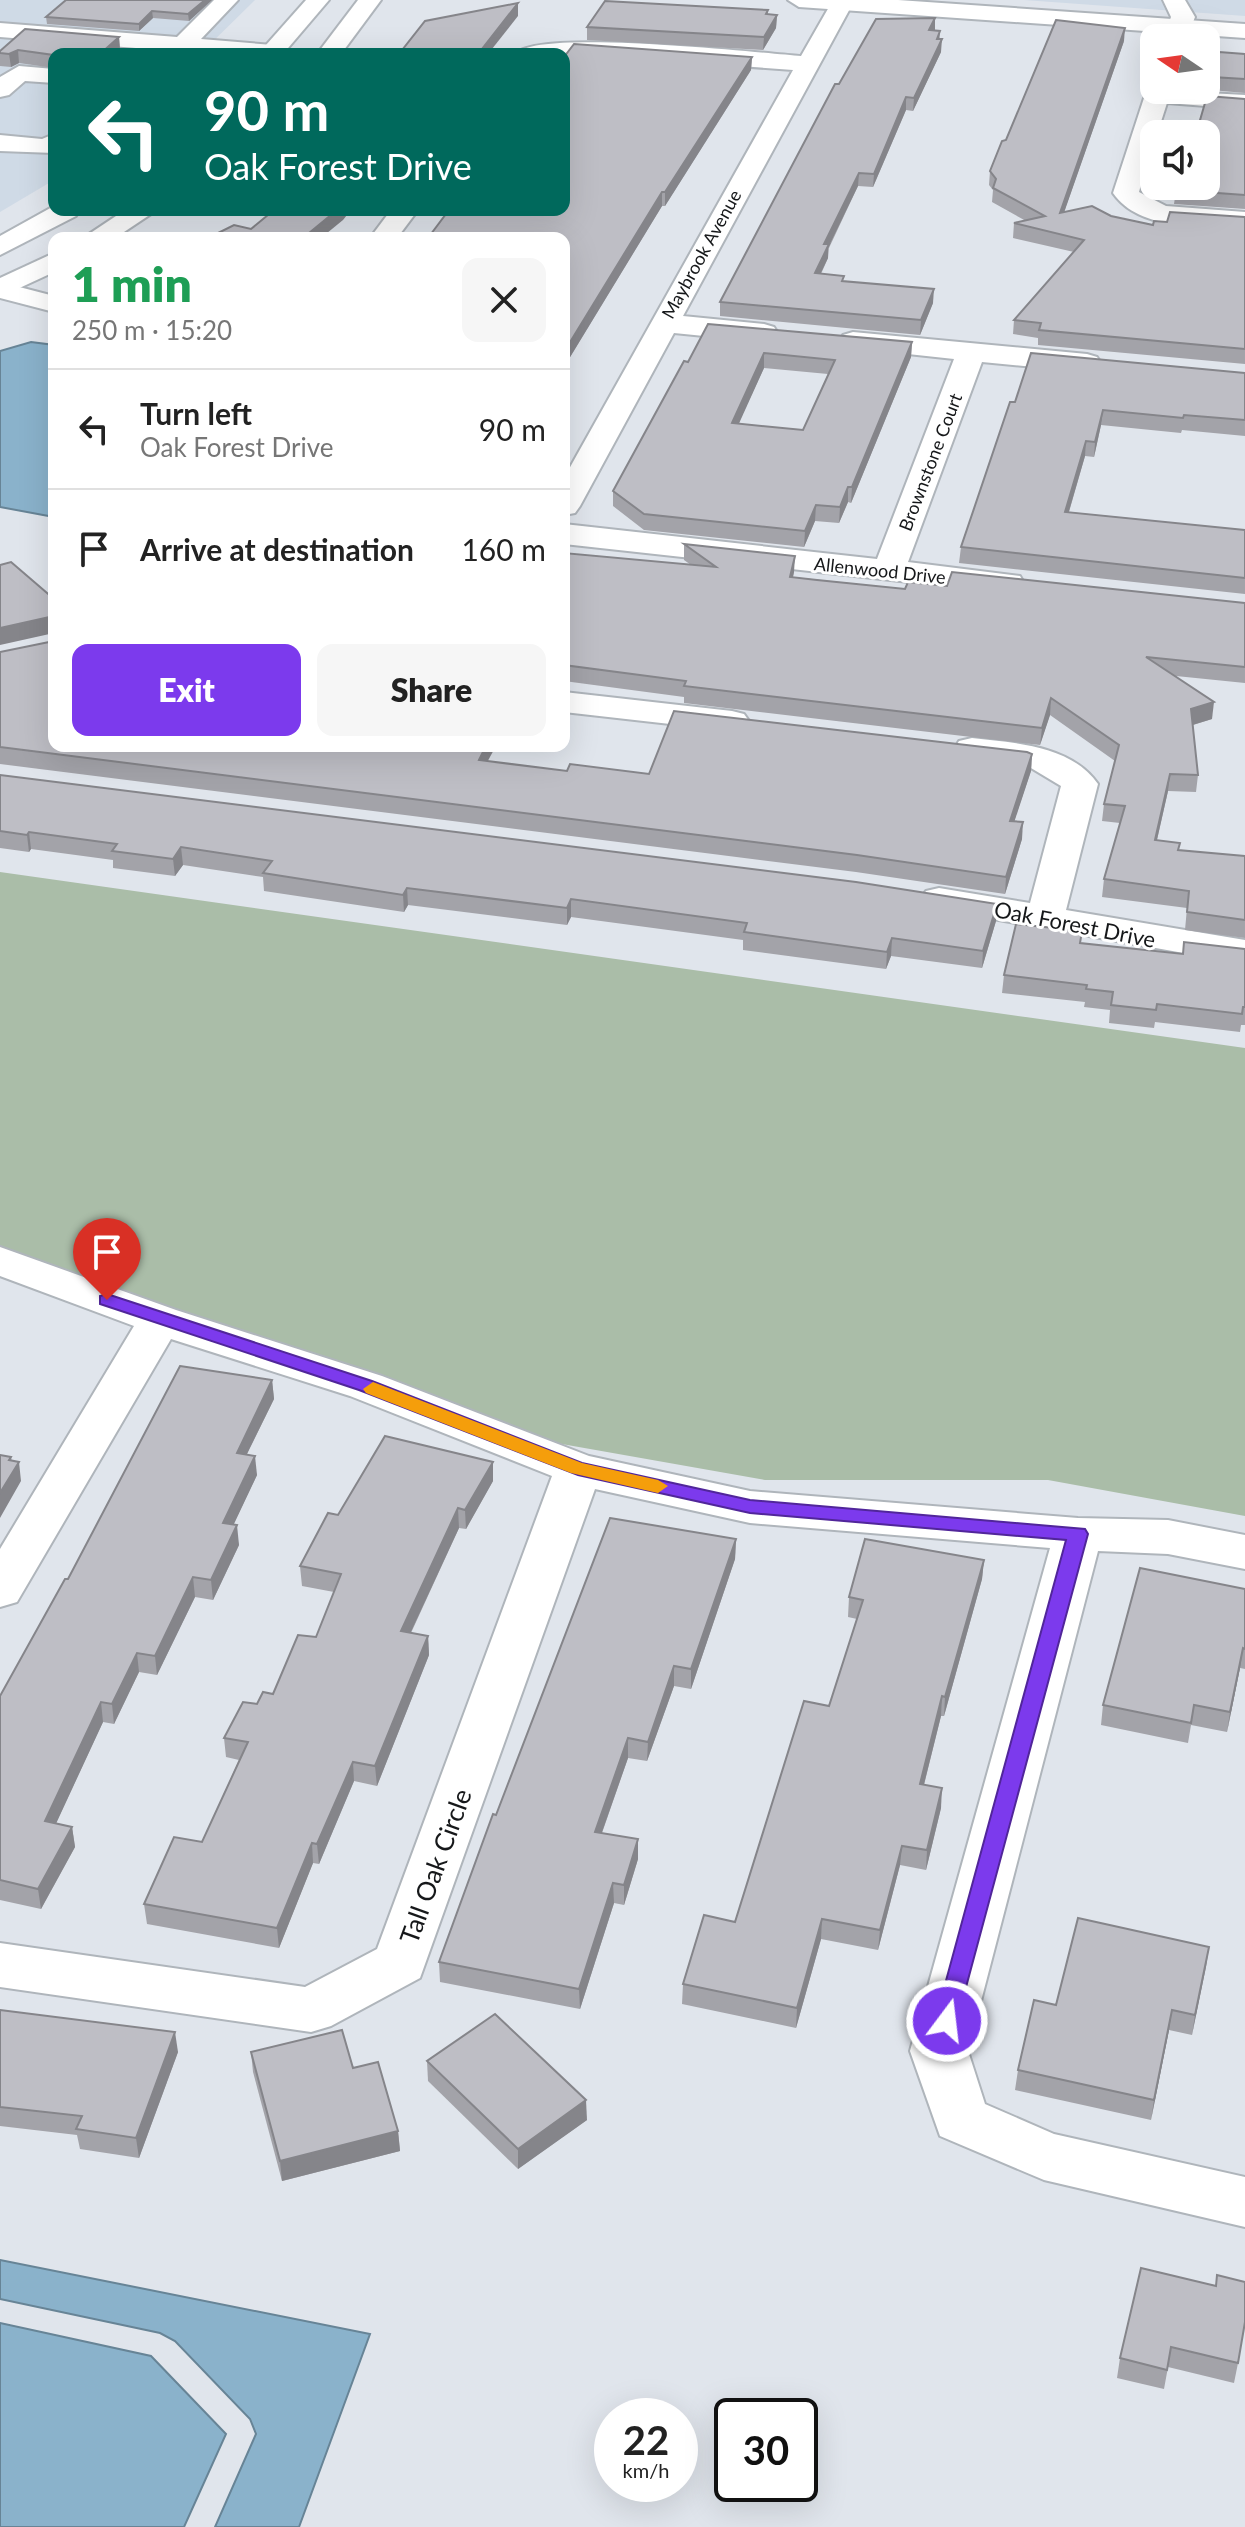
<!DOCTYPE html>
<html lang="en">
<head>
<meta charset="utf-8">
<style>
	body { margin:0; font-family:Lato,sans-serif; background:#f6f6f6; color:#222; height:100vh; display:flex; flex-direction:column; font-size:30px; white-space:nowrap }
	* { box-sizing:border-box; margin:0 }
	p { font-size:26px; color:#767676 }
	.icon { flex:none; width:44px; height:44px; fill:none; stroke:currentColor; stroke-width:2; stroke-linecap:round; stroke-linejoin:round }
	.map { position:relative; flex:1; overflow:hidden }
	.sheet { position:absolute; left:48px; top:232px; width:522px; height:520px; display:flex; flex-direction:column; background:#fff; border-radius:16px; box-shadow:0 8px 32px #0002 }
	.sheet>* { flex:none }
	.banner { position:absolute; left:48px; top:48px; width:522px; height:168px; border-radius:16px; box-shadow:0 8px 32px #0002; background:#00695c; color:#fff; overflow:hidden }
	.needle { width:52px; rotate:283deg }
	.fabs { position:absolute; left:1140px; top:24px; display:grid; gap:16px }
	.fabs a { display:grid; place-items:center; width:80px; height:80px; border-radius:16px; background:#fff; box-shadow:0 8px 32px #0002; font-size:40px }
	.speed { position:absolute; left:594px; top:2398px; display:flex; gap:16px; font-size:40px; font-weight:700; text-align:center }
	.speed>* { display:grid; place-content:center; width:104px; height:104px; border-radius:50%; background:#fff; box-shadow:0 8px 32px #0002; line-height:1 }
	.speed small { font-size:20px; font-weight:400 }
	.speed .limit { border:4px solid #111; border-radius:12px; background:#fff; color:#111 }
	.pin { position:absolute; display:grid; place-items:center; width:68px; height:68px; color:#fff; margin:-82px -34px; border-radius:50% 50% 50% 0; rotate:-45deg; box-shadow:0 0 8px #0007 }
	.pin .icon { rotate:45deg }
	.me { position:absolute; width:88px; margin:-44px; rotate:15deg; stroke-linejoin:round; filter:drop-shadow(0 0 6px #0008) }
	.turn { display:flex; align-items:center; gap:28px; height:168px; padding:0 24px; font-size:36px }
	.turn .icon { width:104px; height:104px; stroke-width:2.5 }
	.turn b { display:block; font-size:56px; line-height:68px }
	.round { display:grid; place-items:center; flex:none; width:84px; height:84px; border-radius:16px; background:#f6f6f6 }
	.head { display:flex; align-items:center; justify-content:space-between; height:136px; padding:0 24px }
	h1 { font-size:48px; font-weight:800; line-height:60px; color:#1e9e55 }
	.button { display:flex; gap:16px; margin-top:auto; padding:16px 24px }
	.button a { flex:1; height:92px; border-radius:16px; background:#7c3aed; color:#fff; font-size:32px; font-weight:800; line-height:92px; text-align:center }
	.button a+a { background:#f6f6f6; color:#222 }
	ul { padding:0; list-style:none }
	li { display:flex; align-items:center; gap:24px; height:120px; padding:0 24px; border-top:2px solid #e0e0e0 }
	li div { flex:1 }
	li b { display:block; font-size:30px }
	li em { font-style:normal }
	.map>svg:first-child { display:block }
	.built { fill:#cfdae6 }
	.green { fill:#aabda8 }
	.water { fill:#8ab2cb; stroke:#678496; stroke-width:2 }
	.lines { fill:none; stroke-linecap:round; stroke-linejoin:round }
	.minor-casing { stroke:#afb5bb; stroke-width:4 }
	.major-casing { stroke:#afb5bb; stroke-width:4 }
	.minor { fill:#fff; fill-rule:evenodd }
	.major { fill:#fff; fill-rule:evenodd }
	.wall { fill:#a3a3a9; fill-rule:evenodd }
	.shaded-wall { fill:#85858a }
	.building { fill:#bebec5; stroke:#85858a; stroke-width:2; fill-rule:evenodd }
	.route { fill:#7c3aed; stroke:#51269a; stroke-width:2 }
	.slow { fill:#f59e0b }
	.labels { text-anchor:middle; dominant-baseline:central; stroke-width:6; stroke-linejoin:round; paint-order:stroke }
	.far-street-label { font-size:18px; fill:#16181a; stroke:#fff }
	.street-label { font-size:22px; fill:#16181a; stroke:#fff }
	.near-street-label { font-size:26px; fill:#16181a; stroke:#fff }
</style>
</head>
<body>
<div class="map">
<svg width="1245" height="2527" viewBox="0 0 1245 2527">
	<rect width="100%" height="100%" fill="#e0e5ec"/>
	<g class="built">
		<path d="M0,0H255L200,54H54V180L0,212Z"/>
		<path d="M1024,0H1245V16Z"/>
	</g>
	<path class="green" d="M0,872L1245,1048V1516L1048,1480H765L483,1430L0,1247Z"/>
	<g class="water">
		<path d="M31,342L54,345V517L0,507V351Z"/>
		<path d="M0,2260L370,2334L299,2527H215L256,2434L250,2419L175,2341L160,2333L0,2299Z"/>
		<path d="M0,2323L151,2356L226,2434L184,2527H0Z"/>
	</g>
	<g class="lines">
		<g class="minor-casing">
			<g id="minor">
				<path d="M214,0H238L201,39L273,45L281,47L284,54H210L0,37V23L177,37Z"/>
				<path d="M833,0L853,3L683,316L764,324L774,327L778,333L774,339L764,342L674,333L580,506L575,513L564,515V478L793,70L575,54H516C534,28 760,53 801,56Z"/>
				<path d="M1163,0H1185L1195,17L1187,38H1163L1171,17Z"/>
				<path d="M19,66L54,69V83L25,81L9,95L0,97V77Z"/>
				<path d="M1154,84V90L1245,95V109L1167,103L1157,134H1154L1139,192L1166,206L1245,212V228C1203,225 1140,232 1113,193L1145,95Z"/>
				<path d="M54,134V153L0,151V135L42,139Z"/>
				<path d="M391,210H418L397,238H370Z"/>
				<path d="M0,282L54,296V312L0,298Z"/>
				<path d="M853,332L1087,354L1097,357L1101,363L1097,369L1087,372L982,362L908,562L1020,576L1024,583L1020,590L1008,593L564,544V524L877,559L954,359L843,347L839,341L843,335Z"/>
				<path d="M564,692L732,711L744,714L749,721L744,728L732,731L564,712Z"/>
				<path d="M972,738C1015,743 1071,745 1098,784L1066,910L1245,940V964L926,907L920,899L926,891L939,888L1030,903L1061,786L1031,768L959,757L954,749L959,741Z"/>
				<path d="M0,1247L176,1310L382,1376L589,1456L750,1491L1078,1518L1168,1520L1245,1535V1569L1168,1554L1098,1551L968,2051L985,2104L1054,2134L1245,2177V2227L1044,2180L940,2136L910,2051L1050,1548L750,1523L595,1489L420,1978L331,2026L311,2032L0,1987V1943L305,1987L377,1949L552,1476L350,1396L171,1339L17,1602L0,1607V1549L134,1326L0,1276Z"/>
			</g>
		</g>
		<g class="major-casing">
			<g id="major">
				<path d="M306,0H329L283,54H258Z"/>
				<path d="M358,0H381L341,54H317Z"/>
				<path d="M788,0H898L1245,24V38L799,7Z"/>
				<path d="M54,206V210H80L76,216L0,255V236Z"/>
				<path d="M125,210H157L115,238H83Z"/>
				<path d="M54,253V272L0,297V278Z"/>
			</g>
		</g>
		<use href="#minor" class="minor"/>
		<use href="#major" class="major"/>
	</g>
	<g class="wall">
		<path d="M212,0L189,21L153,18L139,31L47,24L46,17Z"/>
		<path d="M768,10V14L777,15L776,28L763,50L587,40V27Z"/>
		<path d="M935,31L940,39L941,52L913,111L906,110L873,187L858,186L829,248L828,258L821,274L843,281L933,303L920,335L720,316V302L839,84Z"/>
		<path d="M119,37L120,50L115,54H54V68L19,63L11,67L0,66V51Z"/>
		<path d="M1124,41L1064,212L1111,216L1153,225L1167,222L1245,217V364L1038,345V338L1013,334L1014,320L1074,252L1013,238L1014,223L1026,221L992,202L993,190L989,185L990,171L1006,140Z"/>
		<path d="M1245,54V93L1211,90L1212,77Z"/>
		<path d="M752,57L751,70L665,206H662L564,367V238Z"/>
		<path d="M1245,99V209L1174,204L1176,190Z"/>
		<path d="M708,324L912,342L911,357L851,503L848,502L839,523L815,521L804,547L644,530L613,506V491L688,362ZM764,368L828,374L803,430L738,424Z"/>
		<path d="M1245,373V436L1182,430L1181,433L1101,425L1094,457L1085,456L1069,512L1245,530V594L959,563L961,547L1015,402Z"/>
		<path d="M684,544L794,572L793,577L905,589L947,586L1245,603V683L1176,676L1212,719L1193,725L1198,775L1196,792L1168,791L1157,840L1179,850L1245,856V938L1185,930L1187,908L1102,897L1104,879L1120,823L1102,821L1104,804L1115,761L1050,715L1040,745L684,703V697L564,681V553L691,565L684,560Z"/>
		<path d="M0,652L487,761L567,771L649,774L1032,754L1031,771L1014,821L1022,839L1005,894L856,872L0,764Z"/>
		<path d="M0,775L996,921L982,968L891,956L886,969L743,950V940L571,917L567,925L408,905L404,912L264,891L263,877L183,865L175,876L113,868V860L31,849L29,852L0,848Z"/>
		<path d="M1081,943L1183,954L1245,949V1025H1241L1240,1032L1155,1022L1154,1028L1109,1023L1110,1010L1084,1007L1085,1002L1002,993L1004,975Z"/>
		<path d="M272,1380L274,1399L247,1454L257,1475L233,1525L239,1545L213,1600L195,1597L157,1675L139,1672L114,1724L103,1722L56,1823L72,1827L75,1847L41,1909L0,1900V1696L68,1579Z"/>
		<path d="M493,1462V1481L466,1529L459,1528L411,1633L428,1636L429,1655L377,1786L354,1781L319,1864L313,1863L279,1948L147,1924L144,1904L202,1842L239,1760L226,1757L224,1738L257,1704L273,1694L316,1637L334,1592L302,1586L300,1566L338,1515Z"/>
		<path d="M736,1539L735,1559L691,1689L674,1686L647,1761L628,1758L602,1833L638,1839V1859L624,1905L614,1903L580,2009L440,1982L439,1962L496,1815Z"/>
		<path d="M984,1560L982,1579L944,1716H941L924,1785L941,1808L926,1870L900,1865L878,1950L821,1939L796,2028L682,2004L683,1984L735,1922L829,1706L857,1619L848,1617L849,1597Z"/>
		<path d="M1245,1589V1669L1240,1668L1227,1732L1191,1725L1188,1743L1101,1725L1103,1705Z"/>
		<path d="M1209,1947L1192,2035L1169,2030L1151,2120L1015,2090L1018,2070L1056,2005Z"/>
		<path d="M0,2010L178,2052L139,2158L80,2149L77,2135L0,2126Z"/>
		<path d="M251,2052L398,2131L400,2151L282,2181L253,2072Z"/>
		<path d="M427,2061L587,2120L518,2169L428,2081Z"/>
		<path d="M1217,2275L1238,2363L1234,2383L1168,2367L1164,2389L1117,2378L1120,2358L1216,2285Z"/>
	</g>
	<g class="shaded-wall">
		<path d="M205,0H212L189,21L188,14Z"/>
		<path d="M518,3V16L488,54H478Z"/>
		<path d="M152,11L153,18L139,31V24Z"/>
		<path d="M777,15L776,28L763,50L764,37Z"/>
		<path d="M935,18V31L929,30Z"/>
		<path d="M1125,28L1124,41L1059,227L1060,213Z"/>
		<path d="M940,31L939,44L942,39L941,52L913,111L914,98Z"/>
		<path d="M119,37L120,50L115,54H100Z"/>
		<path d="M18,50L19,63L11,67L9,54Z"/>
		<path d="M752,57L751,70L665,206V192Z"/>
		<path d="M906,97V110L873,187L874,174Z"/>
		<path d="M859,173L858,186L828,248V258L814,287L815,273L824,244Z"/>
		<path d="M662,192V206L564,367V352Z"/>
		<path d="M337,210H351L343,220L321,238H303Z"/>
		<path d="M934,289L933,303L920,335L921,320Z"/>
		<path d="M912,342L911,357L851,503L852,487Z"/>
		<path d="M764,353V368L732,439V423Z"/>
		<path d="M1103,410L1101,425L1094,457L1095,442Z"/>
		<path d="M1086,441L1085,456L1064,528L1065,512Z"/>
		<path d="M848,487V502L839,523L840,507Z"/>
		<path d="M816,505L815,521L804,547L805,531Z"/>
		<path d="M795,556L794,572L789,593L790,577Z"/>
		<path d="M54,616V633L0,645V628Z"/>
		<path d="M1051,698L1050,715L1040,745L1042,728Z"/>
		<path d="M1214,702L1212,719L1189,726L1191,709Z"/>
		<path d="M486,746H496L479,777V760Z"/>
		<path d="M1032,754L1031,771L1009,838L1010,821Z"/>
		<path d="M1170,774L1168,791L1153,857L1155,840Z"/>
		<path d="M1023,822L1022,839L1005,894L1006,877Z"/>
		<path d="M29,832L31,849L29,852L27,835Z"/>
		<path d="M181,847L183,865L175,876L173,859Z"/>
		<path d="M407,888L408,905L404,912L403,895Z"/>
		<path d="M571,899V917L567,925V908Z"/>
		<path d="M997,904L996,921L982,968L983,951Z"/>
		<path d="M892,938L891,956L886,969L887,952Z"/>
		<path d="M272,1380L274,1399L238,1472L237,1453Z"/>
		<path d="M255,1456L257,1475L225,1543L223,1523Z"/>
		<path d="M11,1457L13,1471L19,1462L21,1481L0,1518V1493Z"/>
		<path d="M493,1462V1481L466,1529L465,1510Z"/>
		<path d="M458,1508L459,1528L402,1651L401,1631Z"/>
		<path d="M237,1525L239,1545L213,1600L211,1580Z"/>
		<path d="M736,1539L735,1559L691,1689V1669Z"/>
		<path d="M984,1560L982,1579L944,1716L945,1697Z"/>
		<path d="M193,1577L195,1597L157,1675L155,1656Z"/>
		<path d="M428,1636L429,1655L377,1786L375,1766Z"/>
		<path d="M1243,1648L1240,1668L1227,1732L1230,1712Z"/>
		<path d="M137,1653L139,1672L114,1724L112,1704Z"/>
		<path d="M674,1666V1686L647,1761L648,1742Z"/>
		<path d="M942,1696L941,1716L919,1804L920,1784Z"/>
		<path d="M101,1702L103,1722L48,1841L45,1821Z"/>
		<path d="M628,1738V1758L595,1852V1832Z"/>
		<path d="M353,1762L354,1781L319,1864L317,1844Z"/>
		<path d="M942,1788L941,1808L926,1870L927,1850Z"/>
		<path d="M72,1827L75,1847L41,1909L38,1889Z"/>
		<path d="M638,1839V1859L624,1905V1885Z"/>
		<path d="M312,1843L313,1863L279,1948L277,1928Z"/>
		<path d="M902,1846L900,1865L878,1950L880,1930Z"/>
		<path d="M613,1883L614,1903L580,2009L579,1989Z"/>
		<path d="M822,1919L821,1939L796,2028L797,2008Z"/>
		<path d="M1209,1947L1206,1967L1192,2035L1195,2015Z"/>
		<path d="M1172,2010L1169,2030L1151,2120L1154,2100Z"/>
		<path d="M175,2032L178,2052L139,2158L136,2138Z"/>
		<path d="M586,2100L587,2120L518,2169V2149Z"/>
		<path d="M398,2131L400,2151L282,2181L280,2161Z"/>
	</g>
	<g class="building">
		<path d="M66,0H205L188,14L152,11L139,24L46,17Z"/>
		<path d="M605,1L768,10L766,14L777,15L764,37L587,27Z"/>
		<path d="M518,3L478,54H399L425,21Z"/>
		<path d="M935,18L929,30L940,31L937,39H942L914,98L906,97L874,174L859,173L824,244H829L815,273L844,276L842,281L934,289L921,320L720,302L835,84H839L876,19Z"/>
		<path d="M1056,20L1125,28L1060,213L1092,206L1111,216L1153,225L1154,221L1167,222L1170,212L1245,217V349L1039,330L1041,323L1014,320L1084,240L1014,223L1045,216L993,188L996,179L990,171L1002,141L1006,140Z"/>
		<path d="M25,29L119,37L100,54H54V55L18,50L9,54L0,53V51Z"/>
		<path d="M574,44L752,57L665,192H662L564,352V238H428L449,210H564V57Z"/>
		<path d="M1219,52L1245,54V79L1212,77Z"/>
		<path d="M1207,96L1245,99V195L1176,190L1177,186H1206V134H1196Z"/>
		<path d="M274,210H337L303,238H208L234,225L251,229Z"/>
		<path d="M708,324L912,342L852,487H848L840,507L816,505L805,531L644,514L613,491L684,361L688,362ZM764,353L835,360L803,430L732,423Z"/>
		<path d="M1031,353L1245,373V420L1184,415L1183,418L1103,410L1095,442L1086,441L1065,512L1245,530V578L961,547L1010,402H1015Z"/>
		<path d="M684,544L795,556L790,577L817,580L905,589L908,582L947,586L952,572L1245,603V667L1146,657L1214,702L1191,709L1198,775L1170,774L1155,840L1180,843L1178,850L1245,856V920L1187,912L1189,891L1104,879L1125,806L1104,804L1119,745L1051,698L1042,728L684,686L686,681L564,665V553L716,567Z"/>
		<path d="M11,562L54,599V616L0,628V565Z"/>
		<path d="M54,641V746H486L479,760L567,771L570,764L649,774L674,711L1027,752L1032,754L1010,821L1023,822L1006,877L857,855L0,747V652Z"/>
		<path d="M0,775L856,882L997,904L983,951L892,938L887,952L744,932L747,923L571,899L567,908L407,888L403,895L263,873L272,861L181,847L173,859L112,851L117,844L29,832L27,835L0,831Z"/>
		<path d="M1016,924L1082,931L1080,943L1183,954L1184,942L1245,949V1007H1243L1242,1014L1157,1004L1156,1010L1111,1005L1113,992L1086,989L1087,985L1004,975Z"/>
		<path d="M180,1366L272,1380L237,1453L255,1456L223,1523L237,1525L211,1580L193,1577L155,1656L137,1653L112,1704L101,1702L45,1821L72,1827L38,1889L0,1880V1696L65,1579H68Z"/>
		<path d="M385,1436L493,1462L465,1510L458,1508L401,1631L428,1636L375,1766L353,1762L317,1844L312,1843L277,1928L144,1904L174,1837L202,1842L248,1742L224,1738L243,1702L257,1704L263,1692L273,1694L298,1635L316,1637L341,1574L300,1566L328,1513L338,1515Z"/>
		<path d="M0,1455L11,1457L9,1460L19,1462L0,1493Z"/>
		<path d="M610,1518L736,1539L691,1669L674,1666L648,1742L628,1738L595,1832L638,1839L624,1885L613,1883L579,1989L439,1962L493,1814L496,1815Z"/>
		<path d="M865,1539L984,1560L945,1697L942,1696L920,1784L942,1788L927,1850L902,1846L880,1930L822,1919L797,2008L683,1984L704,1915L735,1922L804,1701L829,1706L863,1600L849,1597Z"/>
		<path d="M1140,1568L1245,1589V1649L1243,1648L1230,1712L1194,1705L1191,1723L1103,1705Z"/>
		<path d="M1078,1918L1209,1947L1195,2015L1172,2010L1154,2100L1018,2070L1034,2000L1056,2005Z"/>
		<path d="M0,2010L175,2032L136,2138L76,2129L82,2116L0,2107Z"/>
		<path d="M495,2014L586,2100L518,2149L427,2061Z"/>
		<path d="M342,2030L353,2068L378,2062L398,2131L280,2161L251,2052Z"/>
		<path d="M1141,2268L1216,2286L1217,2275L1245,2282V2322L1238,2363L1171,2347L1167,2370L1120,2358Z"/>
	</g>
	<path class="route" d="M107,1294L372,1381L582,1463L750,1500L1085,1529L1088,1534L955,2028H939L935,2021L1066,1540L750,1513L578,1475L359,1390L100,1304V1296Z"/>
	<path class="slow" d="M373,1382L582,1463L658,1480L668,1486L658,1493L571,1473L366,1393L363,1389Z"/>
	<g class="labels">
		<g class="far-street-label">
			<text transform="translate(701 254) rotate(-61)">Maybrook Avenue</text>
			<text transform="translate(930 462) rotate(-69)">Brownstone Court</text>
			<text transform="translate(880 570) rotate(6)">Allenwood Drive</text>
		</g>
		<g class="street-label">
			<text transform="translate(1075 924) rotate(11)">Oak Forest Drive</text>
		</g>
		<g class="near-street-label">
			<text transform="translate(435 1866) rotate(-70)">Tall Oak Circle</text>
		</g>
	</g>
</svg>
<div class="fabs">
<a><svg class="needle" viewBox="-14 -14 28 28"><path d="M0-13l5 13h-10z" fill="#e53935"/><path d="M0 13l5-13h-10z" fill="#767676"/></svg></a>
<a><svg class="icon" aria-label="sound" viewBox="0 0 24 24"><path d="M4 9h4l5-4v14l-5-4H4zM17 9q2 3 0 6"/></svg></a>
</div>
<div class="speed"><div>22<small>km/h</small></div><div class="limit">30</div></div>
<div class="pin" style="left:107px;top:1300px;background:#d93025"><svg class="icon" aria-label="arrive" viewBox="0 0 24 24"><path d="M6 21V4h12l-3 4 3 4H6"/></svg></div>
<svg class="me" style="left:947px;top:2021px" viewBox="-20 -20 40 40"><circle r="17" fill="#7c3aed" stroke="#fff" stroke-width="3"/><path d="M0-11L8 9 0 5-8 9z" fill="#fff"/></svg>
<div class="banner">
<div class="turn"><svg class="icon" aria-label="left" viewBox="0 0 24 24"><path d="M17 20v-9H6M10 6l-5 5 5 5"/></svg><div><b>90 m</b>Oak Forest Drive</div></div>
</div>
<section class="sheet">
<div class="head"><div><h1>1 min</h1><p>250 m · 15:20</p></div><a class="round"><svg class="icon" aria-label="close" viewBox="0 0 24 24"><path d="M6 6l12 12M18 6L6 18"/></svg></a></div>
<ul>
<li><svg class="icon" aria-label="left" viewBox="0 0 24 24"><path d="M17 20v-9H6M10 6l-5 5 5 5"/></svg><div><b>Turn left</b><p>Oak Forest Drive</p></div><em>90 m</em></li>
<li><svg class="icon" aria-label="arrive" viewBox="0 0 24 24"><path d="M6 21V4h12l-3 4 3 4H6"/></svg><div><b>Arrive at destination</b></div><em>160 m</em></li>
</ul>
<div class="button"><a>Exit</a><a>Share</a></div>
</section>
</div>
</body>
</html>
